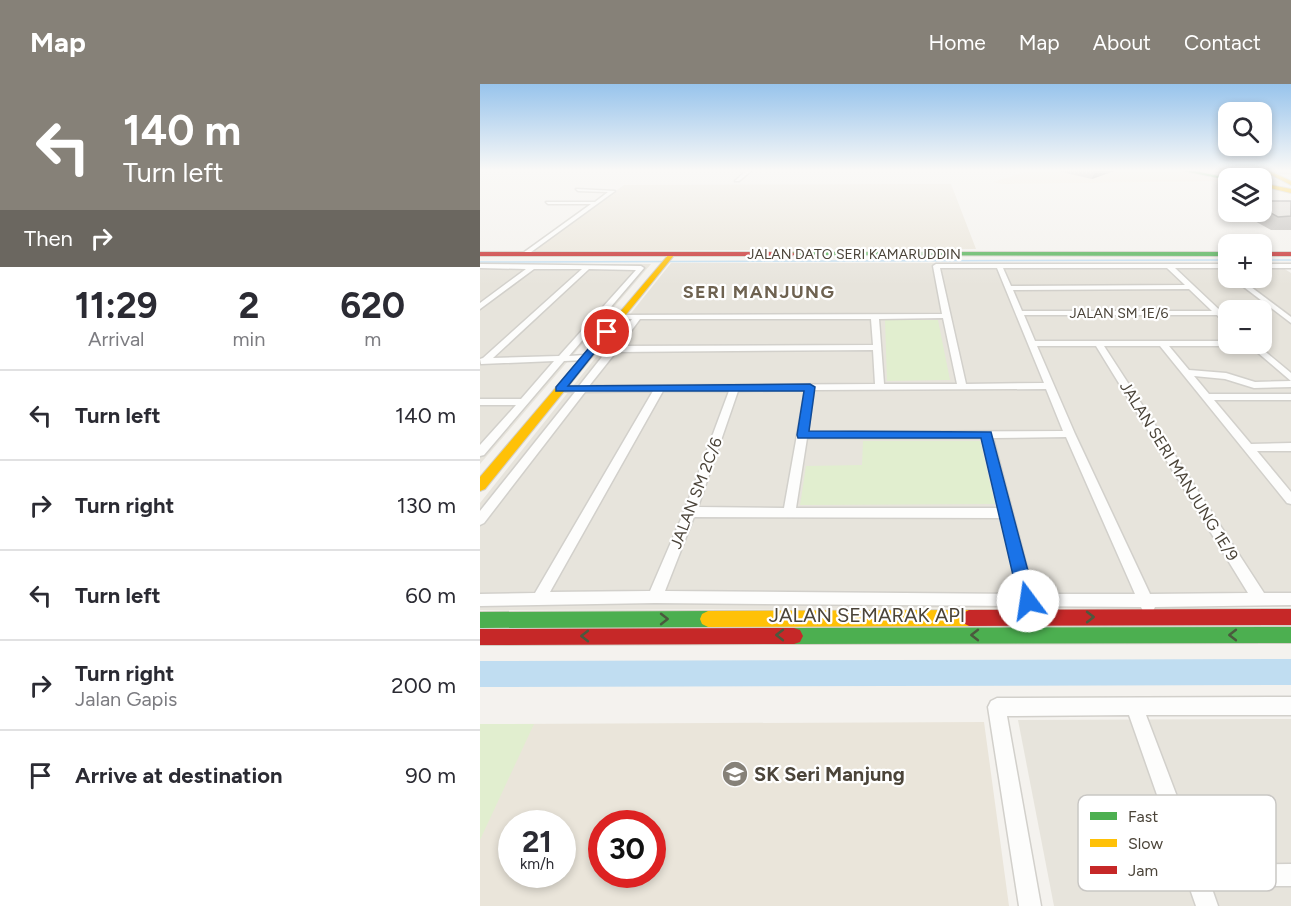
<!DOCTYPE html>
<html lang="en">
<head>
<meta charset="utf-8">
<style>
	body { margin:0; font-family:Figtree,sans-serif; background:#f2f2f3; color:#2b2b33; height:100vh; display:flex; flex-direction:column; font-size:22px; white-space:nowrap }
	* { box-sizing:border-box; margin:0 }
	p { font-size:20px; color:#7c7c81 }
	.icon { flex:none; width:33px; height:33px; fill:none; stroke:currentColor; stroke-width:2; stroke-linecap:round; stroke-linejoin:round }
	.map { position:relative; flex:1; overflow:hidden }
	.side { display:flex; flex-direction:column; background:#fff; width:480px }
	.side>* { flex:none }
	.top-card { background:#868178; color:#fff; overflow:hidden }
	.tools { position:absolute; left:738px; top:18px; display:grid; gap:12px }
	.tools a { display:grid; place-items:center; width:54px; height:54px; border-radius:12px; background:#fff; box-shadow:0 3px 9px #0003; font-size:30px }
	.speed { position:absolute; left:18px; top:726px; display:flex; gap:12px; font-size:30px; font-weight:700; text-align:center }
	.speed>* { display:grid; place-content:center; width:78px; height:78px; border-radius:50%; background:#fff; box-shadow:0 3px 9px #0003; line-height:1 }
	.speed small { font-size:15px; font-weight:400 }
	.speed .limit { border:9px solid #d22; background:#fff; color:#111 }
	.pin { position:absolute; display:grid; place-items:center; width:51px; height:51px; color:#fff; margin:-26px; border:3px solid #fff; border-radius:50%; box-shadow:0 2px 6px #0007 }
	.me { position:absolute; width:66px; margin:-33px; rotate:346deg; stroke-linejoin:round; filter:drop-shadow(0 0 4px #0008) }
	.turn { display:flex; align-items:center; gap:21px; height:126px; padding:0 24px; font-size:27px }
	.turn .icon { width:78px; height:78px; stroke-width:2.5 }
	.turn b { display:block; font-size:42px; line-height:51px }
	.then { display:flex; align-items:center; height:57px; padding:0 24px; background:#0003; gap:12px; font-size:22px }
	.eta { display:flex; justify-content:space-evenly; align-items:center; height:102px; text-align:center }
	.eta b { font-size:36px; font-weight:700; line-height:42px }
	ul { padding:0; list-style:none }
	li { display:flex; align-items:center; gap:18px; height:90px; padding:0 24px; border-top:2px solid #e1e1e2 }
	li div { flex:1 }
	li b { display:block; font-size:22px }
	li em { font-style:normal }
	header { display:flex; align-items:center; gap:36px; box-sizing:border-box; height:84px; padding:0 30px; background:#868178; color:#fff }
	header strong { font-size:28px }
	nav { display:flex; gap:33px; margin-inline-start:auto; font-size:21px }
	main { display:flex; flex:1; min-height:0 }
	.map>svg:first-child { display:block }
	.residential { fill:#e7e4dc; fill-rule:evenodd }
	.commercial { fill:#f3ebdf }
	.education { fill:#eae5da; fill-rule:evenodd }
	.green { fill:#e1eecf }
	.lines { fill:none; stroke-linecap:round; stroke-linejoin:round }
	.stream { stroke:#c0ddf1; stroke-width:1.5 }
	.river { fill:#c0ddf1; fill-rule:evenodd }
	.street-casing { stroke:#d2d0cb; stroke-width:3 }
	.fast-casing { stroke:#d3cfc5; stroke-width:2 }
	.slow-casing { stroke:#d3cfc5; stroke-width:2 }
	.jam-casing { stroke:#d3cfc5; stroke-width:2 }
	.street { fill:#fdfdfc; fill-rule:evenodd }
	.fast { fill:#4caf50; fill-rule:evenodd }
	.slow { fill:#ffc107; fill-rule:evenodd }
	.jam { fill:#c62828; fill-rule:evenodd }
	.wall { fill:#bfbcb8 }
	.shaded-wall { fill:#9b9996 }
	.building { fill:#dedbd6; stroke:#9b9996; stroke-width:1.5 }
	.oneway { stroke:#4b593e }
	.route { fill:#1a73e8; stroke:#114b97; stroke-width:1.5 }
	.labels { text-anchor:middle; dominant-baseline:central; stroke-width:4.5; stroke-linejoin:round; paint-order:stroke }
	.far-street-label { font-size:14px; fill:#4b4439; stroke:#fff }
	.street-label { font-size:16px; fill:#4b4439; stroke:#fff }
	.far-district-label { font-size:18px; font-weight:bold; letter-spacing:1.5px; fill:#6e6250; stroke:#fff }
	.near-street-label { font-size:20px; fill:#4b4439; stroke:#fff }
	.near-poi-label { font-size:20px; font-weight:bold; fill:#4b4439; stroke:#fff; text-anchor:start }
	.key { fill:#fff; stroke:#c9c7c4; stroke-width:1.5 }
	.key-label { font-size:16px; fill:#4b4439 }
</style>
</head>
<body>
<header>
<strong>Map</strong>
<nav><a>Home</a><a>Map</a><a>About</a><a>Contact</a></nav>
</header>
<main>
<section class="side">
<div class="top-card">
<div class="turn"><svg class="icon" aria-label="left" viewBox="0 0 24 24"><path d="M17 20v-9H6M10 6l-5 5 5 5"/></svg><div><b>140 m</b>Turn left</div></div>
<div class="then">Then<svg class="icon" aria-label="right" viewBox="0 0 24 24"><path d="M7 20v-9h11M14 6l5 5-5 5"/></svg></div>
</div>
<div class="eta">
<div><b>11:29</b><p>Arrival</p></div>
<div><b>2</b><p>min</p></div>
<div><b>620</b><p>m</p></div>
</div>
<ul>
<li><svg class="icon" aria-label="left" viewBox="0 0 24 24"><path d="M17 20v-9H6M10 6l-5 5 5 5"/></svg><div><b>Turn left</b></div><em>140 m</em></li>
<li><svg class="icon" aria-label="right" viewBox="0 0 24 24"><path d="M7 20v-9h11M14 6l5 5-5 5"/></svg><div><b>Turn right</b></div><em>130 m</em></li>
<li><svg class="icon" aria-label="left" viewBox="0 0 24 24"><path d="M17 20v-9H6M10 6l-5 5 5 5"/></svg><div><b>Turn left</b></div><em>60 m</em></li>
<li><svg class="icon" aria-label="right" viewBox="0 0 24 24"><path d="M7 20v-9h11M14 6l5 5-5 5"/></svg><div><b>Turn right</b><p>Jalan Gapis</p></div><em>200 m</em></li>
<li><svg class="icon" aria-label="arrive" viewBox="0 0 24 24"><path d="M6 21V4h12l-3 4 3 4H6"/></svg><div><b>Arrive at destination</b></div><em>90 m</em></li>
</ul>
</section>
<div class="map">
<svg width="811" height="822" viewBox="0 0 811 822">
	<rect width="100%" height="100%" fill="#f4f2ee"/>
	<g class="residential">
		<path d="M191,179H748V194H782V179H795L811,189V523L0,526V419ZM748,226H782V260H748Z"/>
		<path d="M0,180H171L0,380Z"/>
		<path d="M811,635V822H574L538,636Z"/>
	</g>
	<g class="commercial">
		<path d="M552,86H692L748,97L523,100L513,98Z"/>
		<path d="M721,86H776L794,94L793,96Z"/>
	</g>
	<g class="education">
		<path d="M471,100L496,165L52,167L144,101Z"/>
		<path d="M504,638L529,822H0V640ZM32,740H82V790H32ZM122,740H172V790H122Z"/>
	</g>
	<g class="green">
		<path d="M405,236H458L470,296L407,297Z"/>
		<path d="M383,357H500L515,420L320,421L326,382L382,381Z"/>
		<path d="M0,640H54L0,756Z"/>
	</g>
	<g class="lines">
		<g class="stream">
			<path d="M782,176H811"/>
			<path d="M0,178L748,176"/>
		</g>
		<path class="river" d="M811,575V601L0,603V577Z"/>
		<g class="street-casing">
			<g id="street">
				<path d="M267,86H272L259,97H255Z"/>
				<path d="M796,86L811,87V89L798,88Z"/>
				<path d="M96,105L135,107L47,171H43V169L111,120H68L66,118H115L128,108L98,107Z"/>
				<path d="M0,180L161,182L164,184L89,272L105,271L109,274L108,276L84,277L4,371L0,372V361L36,321H0V315H41L74,277L1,280L0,275L3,274L102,185H54L0,225V219L46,185L0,184ZM109,185L156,186L79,272L13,274Z"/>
				<path d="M456,180H748V184H695L748,234V240H745L737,231H544L555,257H748V260H776L811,289V297L770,262H689L709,286L746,289L775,298L811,297V303L774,304L745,295L714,292L729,310H811V316H734L771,360L811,359V367H777L811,408V420L807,419L680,262H624L784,509H811V521L675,523L673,527L668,528L663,527L661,523L175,519L0,522V510L55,509L173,307L105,308L4,439L0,441V427L95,308L77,307V303L99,302L152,235H137V231L462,230L453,182ZM460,184H517L564,299L486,300ZM523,184H687L705,201L531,202ZM709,205L732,227H542L533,206ZM463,234L477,300H404L399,235ZM160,235H391L393,261L140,262ZM557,262H616L768,509L670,510L595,350ZM393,266L395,300L109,302L136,268ZM566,305L583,347L328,348L334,306ZM325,306L304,424L218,423L258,307ZM183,307H249L204,428L170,507L70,508ZM586,353L655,510H554L513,354ZM327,354H502L519,424H316ZM214,433L521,434L539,510L185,507Z"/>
				<rect x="782" y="180" width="29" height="4"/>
				<path d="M752,194H759L811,233V239Z"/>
				<path d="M811,613V631H666L723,781L811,780V802H731L738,822H716L649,631L527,632L561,822H539L508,623L511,617L517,614Z"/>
			</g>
		</g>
		<g class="fast-casing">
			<g id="fast">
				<path d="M710,86L748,94H750L748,96L699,86Z"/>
				<path d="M312,168H748V172L310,171Z"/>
				<path d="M228,527L234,530L236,535L234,540L228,543L0,544V528Z"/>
				<path d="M811,543V559L314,560L308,558L305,552L308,546L314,544Z"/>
			</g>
		</g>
		<g class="slow-casing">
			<g id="slow">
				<path d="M788,86L811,97V101L782,86Z"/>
				<path d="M782,99L811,105V109L782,102Z"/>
				<path d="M190,169L195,170L5,405L0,407V393Z"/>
				<path d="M489,526L495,529L497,534L495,539L489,542L228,543L222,540L220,535L222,530L228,527Z"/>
			</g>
		</g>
		<g class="jam-casing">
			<g id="jam">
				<path d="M0,168H312L315,170L312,172H0Z"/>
				<rect x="782" y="168" width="29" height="4"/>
				<path d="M811,525V541L489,542L483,539L481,534L483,529L489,526Z"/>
				<path d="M314,544L320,546L323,552L320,558L314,560L0,561V545Z"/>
			</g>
		</g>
		<use href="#street" class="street"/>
		<use href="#fast" class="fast"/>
		<use href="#slow" class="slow"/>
		<use href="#jam" class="jam"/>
	</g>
	<g class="wall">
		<path d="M582,86H637L612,95L581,88Z"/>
		<path d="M782,117H811V146H791L762,130L763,128H782Z"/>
	</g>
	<path class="shaded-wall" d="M615,86H637L612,95Z"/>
	<path class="building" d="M782,117H811V132L798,133L782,124Z"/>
	<defs><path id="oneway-chevron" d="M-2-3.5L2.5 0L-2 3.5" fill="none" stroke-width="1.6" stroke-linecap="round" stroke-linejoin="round" transform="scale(1.5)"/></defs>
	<g class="oneway">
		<use href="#oneway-chevron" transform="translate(610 533)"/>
		<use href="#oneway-chevron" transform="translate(184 535)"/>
		<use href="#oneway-chevron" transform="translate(300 551) rotate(180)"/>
		<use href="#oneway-chevron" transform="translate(495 551) rotate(180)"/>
		<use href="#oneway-chevron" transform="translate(753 551) rotate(-180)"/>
		<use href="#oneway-chevron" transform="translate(105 552) rotate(180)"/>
	</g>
	<linearGradient id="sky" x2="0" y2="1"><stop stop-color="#98c4ec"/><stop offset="0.43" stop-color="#faf9f7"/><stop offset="1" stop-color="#faf9f7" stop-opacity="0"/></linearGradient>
	<rect width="811" height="201" fill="url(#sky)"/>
	<path class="route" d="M124,246L131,248L88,302L330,300L335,303L329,347L511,348L556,517L553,522L548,524L542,522L539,517L501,354H318L317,351L324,307H76V303Z"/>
	<defs>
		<g id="school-disc" transform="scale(1.35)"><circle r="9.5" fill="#868178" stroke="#fff"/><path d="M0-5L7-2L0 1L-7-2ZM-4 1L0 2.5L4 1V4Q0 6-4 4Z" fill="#fff"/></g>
	</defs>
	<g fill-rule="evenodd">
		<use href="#school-disc" x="255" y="690"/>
	</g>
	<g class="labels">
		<g class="far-street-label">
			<text x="374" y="170">JALAN DATO SERI KAMARUDDIN</text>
			<text x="639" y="229">JALAN SM 1E/6</text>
		</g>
		<g class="street-label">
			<text transform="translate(699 387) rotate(58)">JALAN SERI MANJUNG 1E/9</text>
			<text transform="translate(216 409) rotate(-69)">JALAN SM 2C/6</text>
		</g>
		<g class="far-district-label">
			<text x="279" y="208">SERI MANJUNG</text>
		</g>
		<g class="near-street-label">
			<text x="387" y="531">JALAN SEMARAK API</text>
		</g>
		<g class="near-poi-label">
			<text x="274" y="690">SK Seri Manjung</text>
		</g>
	</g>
	<rect x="598" y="711" width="198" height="96" rx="9" class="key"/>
	<rect x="610" y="728" width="27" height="8" fill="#4caf50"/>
	<rect x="610" y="755" width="27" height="8" fill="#ffc107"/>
	<rect x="610" y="782" width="27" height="8" fill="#c62828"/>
	<g class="key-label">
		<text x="648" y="738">Fast</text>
		<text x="648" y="765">Slow</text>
		<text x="648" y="792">Jam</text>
	</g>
</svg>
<div class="tools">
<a><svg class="icon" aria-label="search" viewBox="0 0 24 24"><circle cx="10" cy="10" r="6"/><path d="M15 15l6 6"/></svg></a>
<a><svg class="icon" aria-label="layers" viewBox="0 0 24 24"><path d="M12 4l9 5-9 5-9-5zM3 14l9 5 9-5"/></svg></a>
<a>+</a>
<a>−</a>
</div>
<div class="speed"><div>21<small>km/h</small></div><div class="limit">30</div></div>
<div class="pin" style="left:127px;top:248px;background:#d93025"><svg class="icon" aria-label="arrive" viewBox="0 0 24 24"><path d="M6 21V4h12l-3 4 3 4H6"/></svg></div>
<svg class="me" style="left:548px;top:517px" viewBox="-20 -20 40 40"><circle r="19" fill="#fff"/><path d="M0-13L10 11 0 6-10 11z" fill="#1a73e8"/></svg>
</div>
</main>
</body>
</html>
